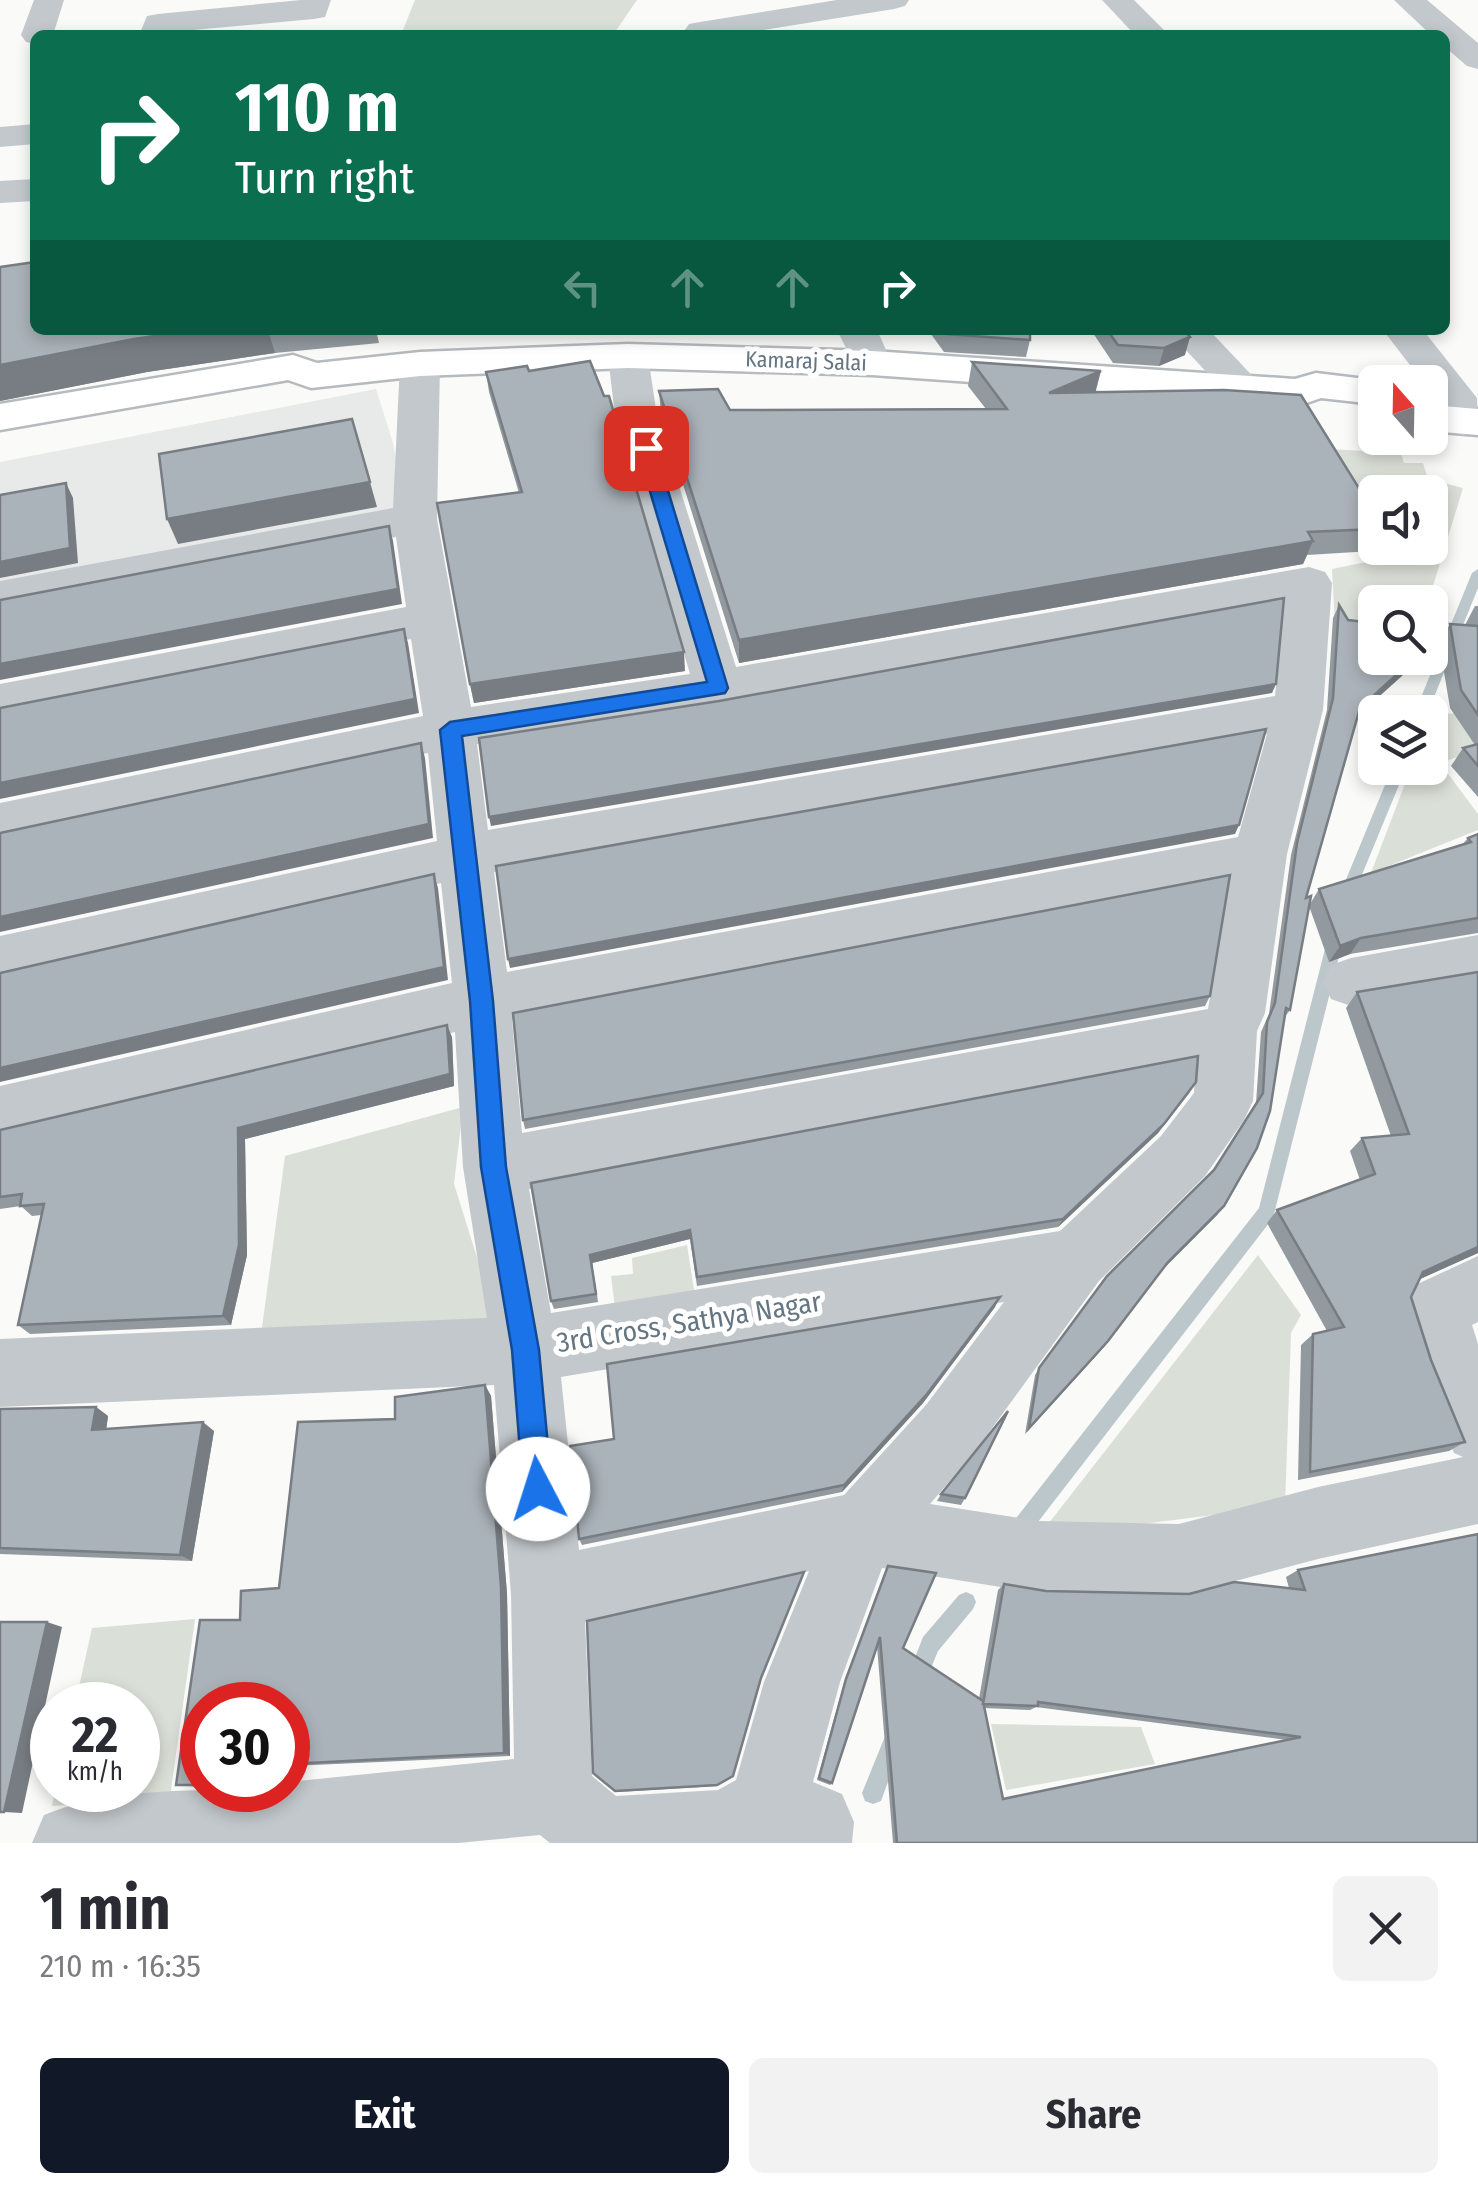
<!DOCTYPE html>
<html lang="en">
<head>
<meta charset="utf-8">
<style>
	body { margin:0; font-family:"Fira Sans Condensed",sans-serif; background:#f2f2f3; color:#2b2b33; height:100vh; display:flex; flex-direction:column; font-size:38px; white-space:nowrap }
	* { box-sizing:border-box; margin:0 }
	p { font-size:32px; color:#7c7c81 }
	.icon { flex:none; width:55px; height:55px; fill:none; stroke:currentColor; stroke-width:2; stroke-linecap:round; stroke-linejoin:round }
	.map { position:relative; height:1843px; overflow:hidden }
	.side { display:flex; flex-direction:column; background:#fff; flex:1 }
	.side>* { flex:none }
	.guide { position:absolute; left:30px; top:30px; width:1420px; height:305px; border-radius:15px; box-shadow:0 5px 15px #0003; background:#0b6e4f; color:#fff; overflow:hidden }
	.needle { width:65px; rotate:340deg }
	.tools { position:absolute; left:1358px; top:365px; display:grid; gap:20px }
	.tools a { display:grid; place-items:center; width:90px; height:90px; border-radius:15px; background:#fff; box-shadow:0 5px 15px #0003; font-size:50px }
	.speed { position:absolute; left:30px; top:1682px; display:flex; gap:20px; font-size:50px; font-weight:700; text-align:center }
	.speed>* { display:grid; place-content:center; width:130px; height:130px; border-radius:50%; background:#fff; box-shadow:0 5px 15px #0003; line-height:1 }
	.speed small { font-size:25px; font-weight:400 }
	.speed .limit { border:15px solid #d22; background:#fff; color:#111 }
	.pin { position:absolute; display:grid; place-items:center; width:85px; height:85px; color:#fff; margin:-42px; border-radius:20px; box-shadow:0 5px 15px #0006 }
	.me { position:absolute; width:110px; margin:-55px; rotate:355deg; stroke-linejoin:round; filter:drop-shadow(0 0 8px #0008) }
	.turn { display:flex; align-items:center; gap:35px; height:210px; padding:0 40px; font-size:45px }
	.turn .icon { width:130px; height:130px; stroke-width:2.5 }
	.turn b { display:block; font-size:70px; line-height:85px }
	.lanes { display:flex; align-items:center; height:95px; padding:0 40px; background:#0003; justify-content:center; gap:50px; direction:ltr }
	.lanes .off { opacity:.35 }
	.round { display:grid; place-items:center; flex:none; width:105px; height:105px; border-radius:15px; background:#f2f2f3 }
	.overview { display:flex; align-items:center; justify-content:space-between; height:170px; padding:0 40px }
	h1 { font-size:60px; font-weight:700; line-height:75px }
	.cta { display:flex; gap:20px; margin-top:auto; padding:20px 40px }
	.cta a { flex:1; height:115px; border-radius:15px; background:#111827; color:#fff; font-size:40px; font-weight:700; line-height:115px; text-align:center }
	.cta a+a { background:#f2f2f3; color:#2b2b33 }
	.map>svg:first-child { display:block }
	.built { fill:#e8e9e9 }
	.green { fill:#dadfd7; fill-rule:evenodd }
	.lines { fill:none; stroke-linecap:round; stroke-linejoin:round }
	.stream { fill:#bbc7cb; fill-rule:evenodd }
	.major-casing { stroke:#b5babe; stroke-width:5 }
	.minor { fill:#c3c8cc; fill-rule:evenodd }
	.major { fill:#fff; fill-rule:evenodd }
	.wall { fill:#929a9f; fill-rule:evenodd }
	.shaded-wall { fill:#777d82 }
	.building { fill:#aab3b9; stroke:#777d82; stroke-width:2.5 }
	.route { fill:#1a73e8; stroke:#114b97; stroke-width:2.5 }
	.labels { text-anchor:middle; dominant-baseline:central; stroke-width:10; stroke-linejoin:round; paint-order:stroke }
	.far-street-label { font-size:22px; fill:#657683; stroke:#fff }
	.street-label { font-size:28px; fill:#657683; stroke:#fff }
</style>
</head>
<body>
<div class="map">
<svg width="1478" height="1843" viewBox="0 0 1478 1843">
	<rect width="100%" height="100%" fill="#fafaf8"/>
	<path class="built" d="M376,389L393,443L406,511L0,587V462Z"/>
	<g class="green">
		<path d="M415,0H637L613,35H401Z"/>
		<path d="M1330,449L1401,453L1404,463H1423L1428,479L1463,488L1428,602H1375V630L1335,625L1332,569L1376,560ZM1375,492H1430V548H1375Z"/>
		<path d="M1473,713L1478,750L1440,763L1478,814V830L1371,873L1411,768H1430L1431,714Z"/>
		<path d="M463,1107L454,1184L500,1331L261,1335L285,1156Z"/>
		<path d="M687,1245L697,1309L617,1323L611,1276L633,1274L632,1258Z"/>
		<path d="M1258,1255L1301,1315L1291,1333L1285,1506L1038,1537Z"/>
		<path d="M195,1619L170,1797L52,1806L55,1790H138V1705H75L92,1628Z"/>
		<path d="M991,1724L1141,1727L1155,1764L1006,1790Z"/>
	</g>
	<g class="lines">
		<g class="stream">
			<path d="M1478,569V588L1428,712H1415L1472,573Z"/>
			<path d="M1392,768H1406L1354,894L1352,898H1342L1340,894Z"/>
			<path d="M1334,939L1339,941L1342,945L1273,1218L1024,1540L1017,1543L1010,1540L1007,1533L1010,1526L1259,1208L1326,945L1329,941Z"/>
			<path d="M966,1592L973,1595L976,1602L973,1609L938,1651L924,1685L917,1688L910,1685L907,1678L923,1637L959,1595Z"/>
			<path d="M893,1731L900,1734L903,1741L881,1801L873,1804L865,1801L862,1793L886,1734Z"/>
		</g>
		<g class="major-casing">
			<g id="major">
				<path d="M628,344L872,351L1295,379L1316,373L1390,382H1375V404L1321,398L1301,405L872,375L628,368L420,376L311,388L288,380L0,430V404L293,355L317,363L420,352Z"/>
				<path d="M1430,405L1478,409V435L1430,431Z"/>
			</g>
		</g>
		<g class="minor">
			<path d="M34,0H64L53,35H35V44L26,42L21,35Z"/>
			<path d="M301,0H331L325,17L314,19L139,35L147,16L158,14Z"/>
			<path d="M837,0H909L905,6L894,9L733,35H686L684,31L689,24L700,22Z"/>
			<path d="M1102,0H1134L1169,35H1135Z"/>
			<path d="M1394,0H1427L1478,43V69L1467,66L1445,47V35H1431Z"/>
			<path d="M35,124V144L0,147V127Z"/>
			<path d="M35,179V201L0,203V181Z"/>
			<path d="M837,330H877L892,363L886,372L872,375L858,372Z"/>
			<path d="M1167,330H1209L1262,386L1256,395L1242,398L1228,395Z"/>
			<path d="M1383,330H1423L1477,398L1478,431L1463,435L1448,431L1430,392V382H1423Z"/>
			<path d="M628,344L642,348L648,356L657,416L736,667L1309,567L1325,572L1332,583L1323,710L1287,854L1265,1013L1257,1031L1253,1101L1244,1120L1205,1176L1099,1281L974,1453L930,1504L1039,1521L1179,1524L1318,1487L1463,1457L1454,1453L1420,1369L1401,1310L1411,1287L1478,1256V1322L1472,1325L1478,1344V1524L1318,1559L1179,1596L1039,1593L882,1568L840,1682L813,1782L842,1794L854,1822L852,1843H550L540,1835L458,1843H32L44,1815C114,1786 212,1790 288,1790V1782L514,1759L511,1594L494,1385L0,1407V1339L487,1318L463,1167L455,1032L0,1140V1086L452,983L441,883L0,984V936L437,841L428,753L0,845V803L423,716L411,639L0,720V684L406,607L396,537L0,613V581L393,508L400,364L406,355L420,352L434,355L440,364L437,519L471,707L690,674L615,416L608,356L614,348ZM1284,603L1275,696L488,830L477,744L718,706ZM1267,734L1238,837L507,972L494,872ZM1229,881L1208,1009L522,1133L512,1020ZM1196,1062L1194,1093L1161,1136L1060,1231L551,1313L529,1189ZM1004,1302L926,1405L844,1495L579,1550L561,1377ZM809,1571L764,1682L736,1780L718,1790L616,1796L592,1776L585,1622Z"/>
			<path d="M1478,935V983L1351,1006L1331,999L1323,982L1331,965L1351,958Z"/>
		</g>
		<use href="#major" class="major"/>
	</g>
	<g class="wall">
		<path d="M0,267L35,330H376L379,343L275,353L147,372L0,401Z"/>
		<path d="M928,330H1030V340L1026,357L944,352Z"/>
		<path d="M1091,330H1184L1185,355L1159,366L1113,363Z"/>
		<path d="M972,362L1095,392L1375,529V546L1372,551L1307,555L1303,564L739,663L661,414L659,391L730,410L986,409L968,386Z"/>
		<path d="M529,371L685,671L474,703L470,684L519,493L489,392L486,372Z"/>
		<path d="M1339,605L1357,716L1306,898L1290,1010L1284,1018L1270,1111L1217,1215L1162,1270L1103,1348L1025,1434L1035,1375L1039,1368L1213,1171L1256,1103L1261,1032L1269,1014L1291,855L1327,710L1333,618Z"/>
		<path d="M1475,606H1478V797L1451,766L1463,748L1475,745L1450,708L1439,642L1450,624L1465,625Z"/>
		<path d="M1478,834V933L1350,954L1329,962L1309,906L1319,889L1462,845L1468,838Z"/>
		<path d="M1478,972V1253L1420,1279L1411,1297L1431,1360L1465,1442L1449,1451L1298,1480L1301,1345L1313,1334L1327,1331L1267,1223L1277,1210L1360,1180L1350,1151L1362,1138L1391,1136L1346,1008L1357,992Z"/>
		<path d="M1210,996L1205,1006L525,1129L523,1120Z"/>
		<path d="M452,1037L454,1086L245,1139L247,1255L231,1325L30,1334L18,1325L41,1215L32,1216L21,1206L0,1209V1130Z"/>
		<path d="M1190,1092L1158,1133L1058,1227L697,1286L690,1239L592,1263L598,1302L554,1309L551,1301L531,1183Z"/>
		<path d="M995,1307L923,1403L842,1492L582,1545L579,1539L614,1439Z"/>
		<path d="M485,1385L491,1396L507,1594L510,1756L292,1766L288,1778V1705H202V1787L176,1785L200,1620H240L241,1591L279,1588L298,1422L395,1419V1397Z"/>
		<path d="M96,1407L108,1416L106,1429L214,1431L192,1561L0,1554V1409Z"/>
		<path d="M941,1494L965,1498L961,1505L937,1501Z"/>
		<path d="M888,1566L903,1648L979,1699L998,1590L1004,1584L1046,1591L1189,1594L1289,1588L1286,1577L1298,1570L1478,1843H893L877,1646L832,1783L830,1785L817,1780L844,1683ZM1036,1707L1287,1740L1003,1799L984,1708L1030,1710Z"/>
		<path d="M761,1681L733,1777L717,1786L617,1792L593,1773Z"/>
	</g>
	<g class="shaded-wall">
		<path d="M195,330H268L275,353L147,372L0,401V365L134,339Z"/>
		<path d="M1190,337L1185,355L1159,366L1164,348Z"/>
		<path d="M1101,371L1095,394L1049,393Z"/>
		<path d="M370,482L377,507L178,544L167,519Z"/>
		<path d="M66,483L73,498L78,563L0,578V562Z"/>
		<path d="M389,526L393,541L402,604L0,680V664Z"/>
		<path d="M1313,541L1303,564L739,663V640Z"/>
		<path d="M404,629L408,643L419,713L0,799V783Z"/>
		<path d="M1446,630L1439,642L1430,650V644Z"/>
		<path d="M684,652L685,671L474,703L470,684Z"/>
		<path d="M1415,658H1422L1353,720L1360,708Z"/>
		<path d="M1276,684L1272,693L491,826L489,817Z"/>
		<path d="M421,743L425,758L433,838L0,932V917Z"/>
		<path d="M1239,825L1235,834L510,968L508,959Z"/>
		<path d="M434,874L438,888L448,980L0,1082V1068Z"/>
		<path d="M1361,938L1350,954L1329,962L1340,946Z"/>
		<path d="M447,1025L452,1037L454,1086L245,1139L247,1255L231,1325L223,1316L238,1128Z"/>
		<path d="M1196,1082L1158,1133L1058,1227L1063,1219Z"/>
		<path d="M1224,1206L1217,1215L1162,1270L1103,1348L1025,1434L1168,1262Z"/>
		<path d="M690,1230V1239L592,1263L598,1302L590,1255Z"/>
		<path d="M1478,1247V1253L1409,1284L1423,1272Z"/>
		<path d="M1000,1297L995,1307L923,1403L842,1492L844,1485Z"/>
		<path d="M485,1385L491,1396L507,1594L510,1756L504,1753Z"/>
		<path d="M96,1407L108,1416L105,1439L92,1430Z"/>
		<path d="M203,1422L214,1431L192,1561L180,1555Z"/>
		<path d="M47,1622L62,1627L22,1813L4,1812Z"/>
	</g>
	<g class="building">
		<path d="M35,262V330H195L134,339L0,365V267Z"/>
		<path d="M943,330H1030V340L946,334Z"/>
		<path d="M1107,330H1184L1190,337L1164,348L1118,345Z"/>
		<path d="M590,361L604,396H609L684,652L470,684L437,503L522,492L486,372L527,366L529,371Z"/>
		<path d="M972,362L1101,371L1049,393L1224,390L1301,395L1375,514V529L1308,532L1313,541L739,640L659,391L718,389L730,410L1007,409Z"/>
		<path d="M352,419L370,482L167,519L159,454Z"/>
		<path d="M66,483L70,548L0,562V495Z"/>
		<path d="M389,526L398,589L0,664V600Z"/>
		<path d="M1284,598L1276,684L489,817L479,738L719,701Z"/>
		<path d="M1339,605L1348,620L1375,623V658H1415L1360,708L1306,898L1311,896L1290,1010L1286,1008L1270,1111L1257,1148L1224,1206L1168,1262L1108,1341L1029,1428L1039,1368L1107,1276L1214,1170L1263,1093L1267,1022L1275,1003L1297,843L1333,698Z"/>
		<path d="M1450,624L1478,626V715L1461,690Z"/>
		<path d="M1430,628L1446,630L1430,644Z"/>
		<path d="M404,629L415,699L0,783V708Z"/>
		<path d="M1266,729L1239,825L508,959L496,866Z"/>
		<path d="M421,743L429,824L0,917V833Z"/>
		<path d="M1478,744V766L1463,748Z"/>
		<path d="M1478,834V918L1361,938L1340,946L1319,889L1471,842L1468,838Z"/>
		<path d="M434,874L444,967L0,1068V973Z"/>
		<path d="M1230,875L1210,996L523,1120L513,1013Z"/>
		<path d="M1478,972V1247L1423,1272L1411,1297L1431,1360L1465,1442L1310,1472L1313,1334L1344,1327L1277,1210L1375,1174L1362,1138L1409,1134L1357,992Z"/>
		<path d="M447,1025L450,1074L238,1128L239,1245L223,1316L18,1325L44,1204L20,1206L22,1194L0,1197V1130Z"/>
		<path d="M1198,1056L1196,1082L1164,1124L1063,1219L697,1277L690,1230L590,1255L596,1294L551,1301L531,1183Z"/>
		<path d="M1000,1297L927,1394L844,1485L579,1539L570,1446L614,1439L607,1364Z"/>
		<path d="M485,1385L501,1587L504,1753L288,1764V1705H202V1785H176L200,1620H240L241,1591L279,1588L298,1422L395,1419V1397Z"/>
		<path d="M96,1407L92,1430L203,1422L180,1555L0,1548V1409Z"/>
		<path d="M1008,1411L965,1498L941,1494Z"/>
		<path d="M1478,1534V1843H897L880,1637L832,1783L819,1778L846,1679L888,1566L936,1573L903,1648L983,1701L1003,1799L1301,1737L1038,1702V1706L983,1704L1004,1584L1046,1591L1189,1594L1234,1582L1305,1590L1298,1570Z"/>
		<path d="M804,1572L761,1678L733,1776L717,1785L615,1791L593,1773L587,1621Z"/>
		<path d="M0,1622H47L4,1812H0Z"/>
	</g>
	<path class="route" d="M646,443L655,448L728,688L725,693L462,736L493,1001L506,1167L539,1350L552,1489L548,1499L538,1504L527,1499L523,1489L512,1350L481,1167L470,1001L440,730L450,722L707,682L637,448Z"/>
	<g class="labels">
		<g class="far-street-label">
			<text transform="translate(806 361) rotate(2)">Kamaraj Salai</text>
		</g>
		<g class="street-label">
			<text transform="translate(689 1322) rotate(-9)">3rd Cross, Sathya Nagar</text>
		</g>
	</g>
</svg>
<div class="tools">
<a><svg class="needle" viewBox="-14 -14 28 28"><path d="M0-13l5 13h-10z" fill="#e53935"/><path d="M0 13l5-13h-10z" fill="#7c7c81"/></svg></a>
<a><svg class="icon" aria-label="sound" viewBox="0 0 24 24"><path d="M4 9h4l5-4v14l-5-4H4zM17 9q2 3 0 6"/></svg></a>
<a><svg class="icon" aria-label="search" viewBox="0 0 24 24"><circle cx="10" cy="10" r="6"/><path d="M15 15l6 6"/></svg></a>
<a><svg class="icon" aria-label="layers" viewBox="0 0 24 24"><path d="M12 4l9 5-9 5-9-5zM3 14l9 5 9-5"/></svg></a>
</div>
<div class="speed"><div>22<small>km/h</small></div><div class="limit">30</div></div>
<div class="pin" style="left:646px;top:448px;background:#d93025"><svg class="icon" aria-label="arrive" viewBox="0 0 24 24"><path d="M6 21V4h12l-3 4 3 4H6"/></svg></div>
<svg class="me" style="left:538px;top:1489px" viewBox="-20 -20 40 40"><circle r="19" fill="#fff"/><path d="M0-13L10 11 0 6-10 11z" fill="#1a73e8"/></svg>
<div class="guide">
<div class="turn"><svg class="icon" aria-label="right" viewBox="0 0 24 24"><path d="M7 20v-9h11M14 6l5 5-5 5"/></svg><div><b>110 m</b>Turn right</div></div>
<div class="lanes"><svg class="icon off" aria-label="left" viewBox="0 0 24 24"><path d="M17 20v-9H6M10 6l-5 5 5 5"/></svg><svg class="icon off" aria-label="ahead" viewBox="0 0 24 24"><path d="M12 20V5M6 11l6-6 6 6"/></svg><svg class="icon off" aria-label="ahead" viewBox="0 0 24 24"><path d="M12 20V5M6 11l6-6 6 6"/></svg><svg class="icon" aria-label="right" viewBox="0 0 24 24"><path d="M7 20v-9h11M14 6l5 5-5 5"/></svg></div>
</div>
</div>
<section class="side">
<div class="overview"><div><h1>1 min</h1><p>210 m · 16:35</p></div><a class="round"><svg class="icon" aria-label="close" viewBox="0 0 24 24"><path d="M6 6l12 12M18 6L6 18"/></svg></a></div>
<div class="cta"><a>Exit</a><a>Share</a></div>
</section>
</body>
</html>
